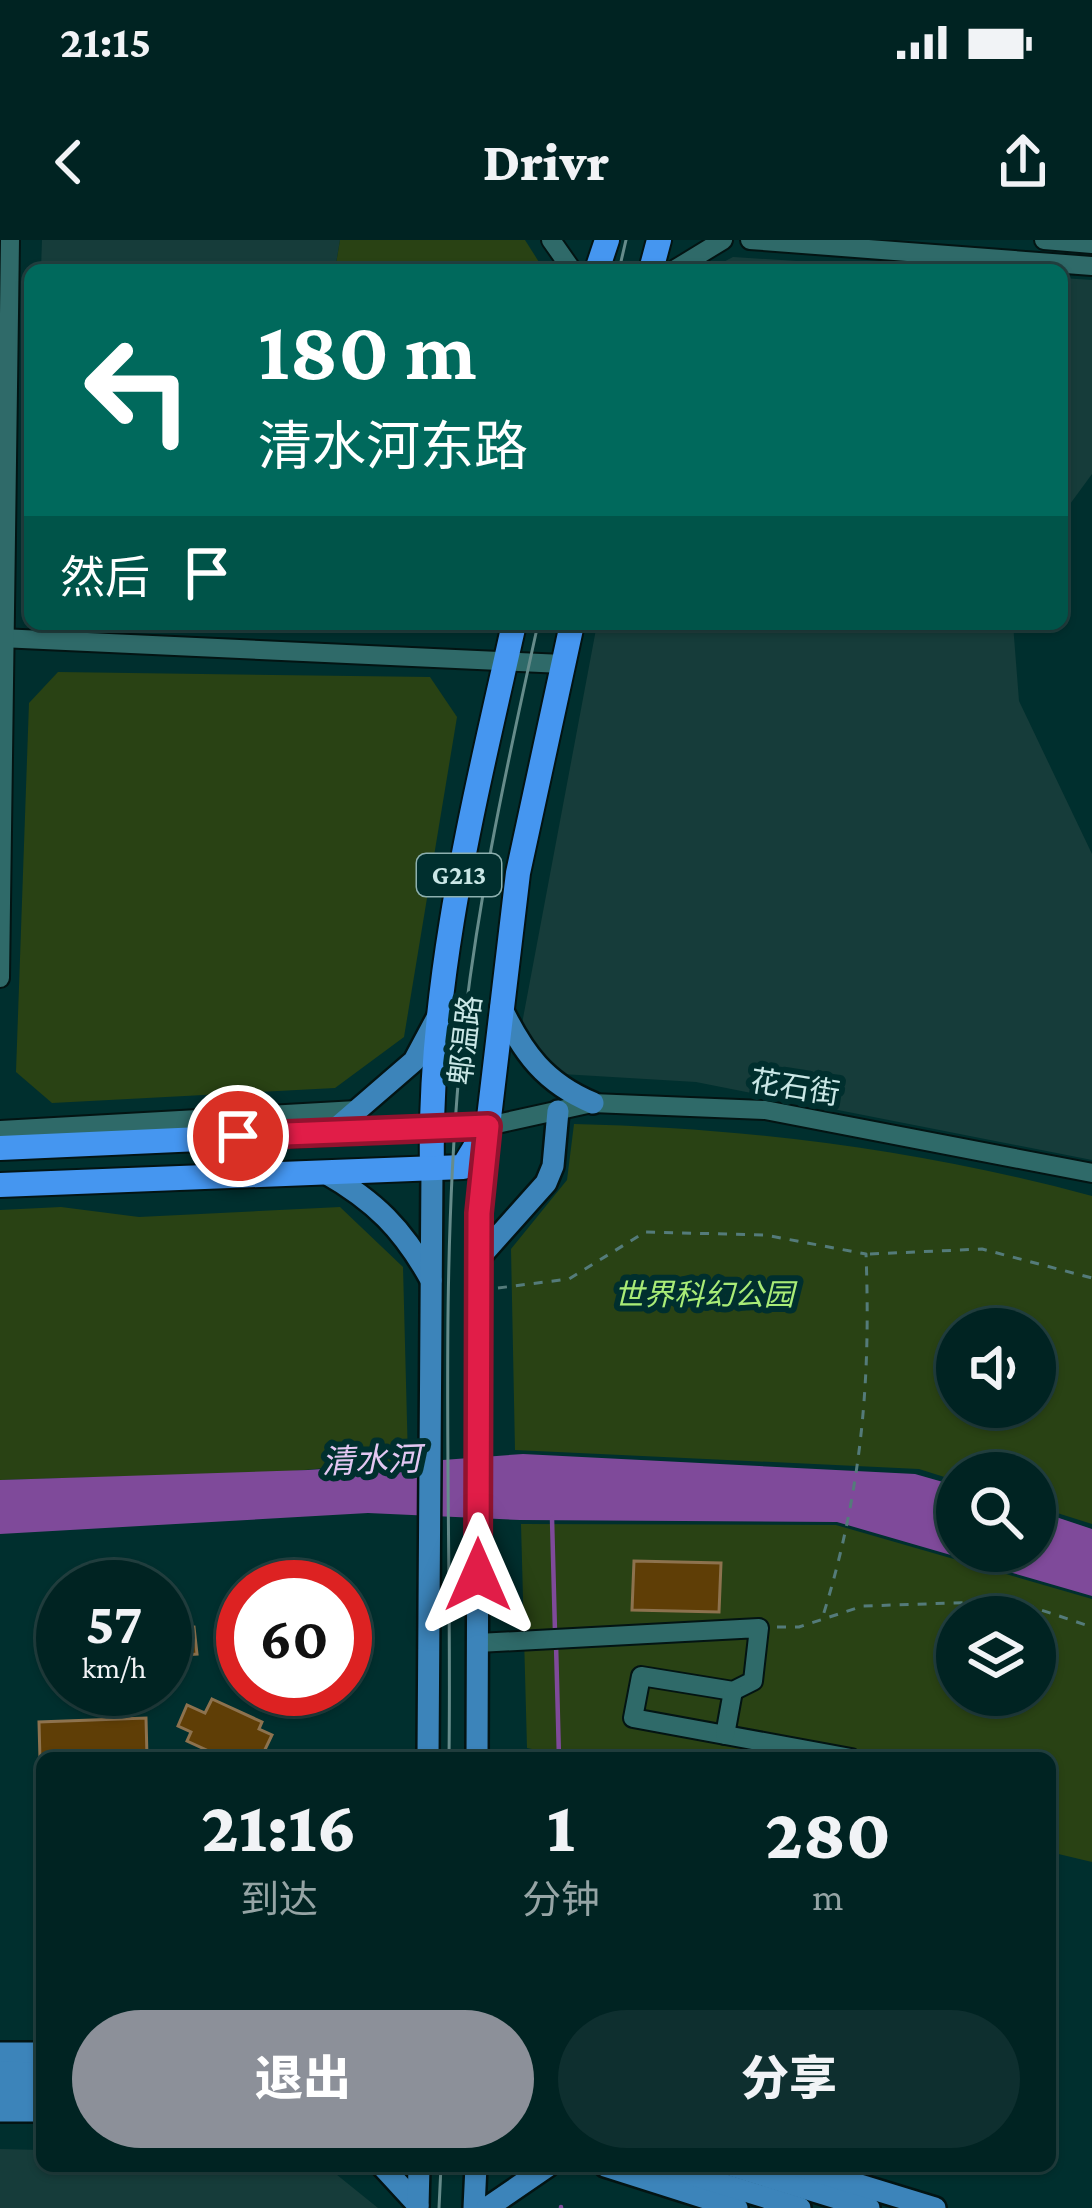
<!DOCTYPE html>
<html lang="zh">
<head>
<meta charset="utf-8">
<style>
	body { margin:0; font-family:"Crimson Pro","Noto Sans SC",serif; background:#0e2f2f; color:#f1f3f6; height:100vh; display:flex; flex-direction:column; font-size:45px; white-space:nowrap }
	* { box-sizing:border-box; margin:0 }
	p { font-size:39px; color:#95a4a5 }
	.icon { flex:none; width:66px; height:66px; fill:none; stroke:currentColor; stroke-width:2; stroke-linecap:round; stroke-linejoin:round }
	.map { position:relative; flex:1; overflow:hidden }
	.panel { position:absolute; left:36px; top:1512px; width:1020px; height:420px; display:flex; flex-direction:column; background:#002322; border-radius:18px; box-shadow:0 3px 9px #0004,0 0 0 3px #224040 }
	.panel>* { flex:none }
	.top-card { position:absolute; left:24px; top:24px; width:1044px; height:366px; border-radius:18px; box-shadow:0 3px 9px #0004,0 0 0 3px #224040; background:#00695c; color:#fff; overflow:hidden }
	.fabs { position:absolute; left:936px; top:1068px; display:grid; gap:24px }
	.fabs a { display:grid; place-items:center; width:120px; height:120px; border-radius:50%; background:#002322; box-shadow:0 3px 9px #0004,0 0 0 3px #224040; font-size:60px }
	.speed { position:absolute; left:36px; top:1320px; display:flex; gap:24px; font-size:60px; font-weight:700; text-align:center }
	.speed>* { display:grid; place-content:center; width:156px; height:156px; border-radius:50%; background:#002322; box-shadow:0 3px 9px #0004,0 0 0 3px #224040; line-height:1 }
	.speed small { font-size:30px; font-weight:400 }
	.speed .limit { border:18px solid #d22; background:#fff; color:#111 }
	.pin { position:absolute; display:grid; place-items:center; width:102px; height:102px; color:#fff; margin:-51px; border:6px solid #fff; border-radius:50%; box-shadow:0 3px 12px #0007 }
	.me { position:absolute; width:132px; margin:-66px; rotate:0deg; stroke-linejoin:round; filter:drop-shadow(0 0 9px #0008) }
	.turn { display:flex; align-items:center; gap:42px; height:252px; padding:0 36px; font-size:54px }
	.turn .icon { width:156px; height:156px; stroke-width:2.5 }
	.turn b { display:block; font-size:84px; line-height:102px }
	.then { display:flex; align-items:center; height:114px; padding:0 36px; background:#0003; gap:24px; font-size:45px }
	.eta { display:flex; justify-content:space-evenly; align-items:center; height:204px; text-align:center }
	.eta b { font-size:72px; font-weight:800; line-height:84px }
	.cta { display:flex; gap:24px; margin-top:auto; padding:24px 36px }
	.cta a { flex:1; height:138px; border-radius:72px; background:#8c9099; color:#fff; font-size:48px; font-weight:800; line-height:138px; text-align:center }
	.cta a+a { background:#0e2f2f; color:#f1f3f6 }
	.status { display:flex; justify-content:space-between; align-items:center; height:84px; padding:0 60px; background:#002322; direction:ltr }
	.status svg { height:33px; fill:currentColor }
	header { display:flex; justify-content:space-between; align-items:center; height:156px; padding:0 36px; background:#002322; font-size:54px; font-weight:800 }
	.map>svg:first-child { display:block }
	.built { fill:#163c3a }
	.green { fill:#294214; fill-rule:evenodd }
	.water { fill:#7f4a9a }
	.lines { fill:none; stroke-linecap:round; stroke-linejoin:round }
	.stream { stroke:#7f4a9a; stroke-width:4.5 }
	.building { fill:#5f3e06; stroke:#8d724e; stroke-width:3 }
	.minor-casing { stroke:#031413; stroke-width:22 }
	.major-casing { stroke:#031413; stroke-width:26 }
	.highway-casing { stroke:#031413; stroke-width:28 }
	.path { stroke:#547b7a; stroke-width:3; stroke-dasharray:9 9; stroke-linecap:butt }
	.minor { stroke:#2f6a69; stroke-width:18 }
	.major { stroke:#3c84ba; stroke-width:21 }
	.highway { stroke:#4596f0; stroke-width:24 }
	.tram { stroke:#668c8b; stroke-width:3 }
	.route-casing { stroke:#92132f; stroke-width:30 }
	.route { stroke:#e11d48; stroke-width:21 }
	.labels { text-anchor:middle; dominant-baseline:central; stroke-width:12; stroke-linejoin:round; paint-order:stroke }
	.shield { fill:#002f2e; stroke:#8db0af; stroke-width:3 }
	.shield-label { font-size:27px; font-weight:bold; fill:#cae7e6 }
	.street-label { font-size:30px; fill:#cae7e6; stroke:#002f2e }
	.park-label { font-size:30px; font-style:italic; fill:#a9ec77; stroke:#002f2e }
	.water-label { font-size:33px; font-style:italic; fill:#e3c7f2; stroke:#002f2e }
</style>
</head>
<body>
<div class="status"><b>21:15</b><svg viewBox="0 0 49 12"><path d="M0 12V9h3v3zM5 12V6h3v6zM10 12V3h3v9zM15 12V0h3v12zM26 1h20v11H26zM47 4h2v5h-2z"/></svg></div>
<header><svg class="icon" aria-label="back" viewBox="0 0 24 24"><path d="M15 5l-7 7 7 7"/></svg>Drivr<svg class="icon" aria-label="share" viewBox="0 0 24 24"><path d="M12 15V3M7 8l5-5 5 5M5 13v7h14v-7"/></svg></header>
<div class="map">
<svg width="1092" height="1968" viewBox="0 0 1092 1968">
	<rect width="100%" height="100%" fill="#002f2e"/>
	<g class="built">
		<path d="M42,0H340L335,30H41Z"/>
		<path d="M733,17L937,30H708Z"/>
		<path d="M1062,38L1092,40V234L1062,275Z"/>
		<path d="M597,384H1013L1019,461L1092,614V920L696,842L562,834L521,789Z"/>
		<path d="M0,1909L42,1910V1926H326L378,1968H0Z"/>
	</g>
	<g class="green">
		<path d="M340,0H525L544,30H335Z"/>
		<path d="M58,432L430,437L457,477L404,797L335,848L52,863L16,832L29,463Z"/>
		<path d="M574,884C750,888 922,910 1092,956V1284L1035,1266V1233H957V1241L919,1229L515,1210L511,1009L567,940ZM1035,1089V1167H957V1089Z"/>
		<path d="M61,967L139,977L340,967L403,1027L408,1220L284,1232L0,1240V970Z"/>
		<path d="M521,1284L836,1285L1092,1359V1622L1050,1612V1518H577L527,1508ZM957,1377H1035V1455H957Z"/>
	</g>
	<path class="water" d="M523,1214L915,1234L957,1246V1311H1035V1270L1092,1289V1356L837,1282L520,1280L368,1273L0,1294V1240L308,1230Z"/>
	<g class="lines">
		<g class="stream">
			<path d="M552,1278L555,1392"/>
			<path d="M556,1404L559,1518"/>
			<path d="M561,1968V1967"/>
		</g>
	</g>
	<g class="building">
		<path d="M634,1321L721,1323L719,1372L632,1370Z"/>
		<path d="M234,1366H243V1422L240,1408L222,1410L220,1384L235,1383Z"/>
		<path d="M178,1372L179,1388L194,1387L197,1414L180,1415L181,1428L165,1429V1373Z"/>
		<path d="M63,1380V1436H60L59,1423L42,1424L40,1398L55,1397L53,1381Z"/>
		<path d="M212,1459L262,1482L259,1489L272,1495L261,1518H224L187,1501L191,1492L178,1486L187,1465L205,1473Z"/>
		<path d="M146,1478L147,1517L40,1520L39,1482Z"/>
	</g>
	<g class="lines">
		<g class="minor-casing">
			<g id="minor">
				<path d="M551,0L572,30"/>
				<path d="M750,0L1092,26"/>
				<path d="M1044,0L1092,4"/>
				<path d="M674,30L723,0"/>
				<path d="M0,398L563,424"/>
				<path d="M0,738L10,0"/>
				<path d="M488,886L592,863L765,870L1092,933"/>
				<path d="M0,890L357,870"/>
				<path d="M478,1403L759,1388L753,1441L733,1451L641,1436L633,1478L851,1518"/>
				<path d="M725,1495L733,1451"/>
			</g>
		</g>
		<g class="major-casing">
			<g id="major">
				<path d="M501,767C523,813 545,843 593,863"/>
				<path d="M333,891L414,821L438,776"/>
				<path d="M324,932C375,961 403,989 431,1040"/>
				<path d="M479,1018L546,943L553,926L558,871"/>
				<path d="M428,1518L432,928"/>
				<path d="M477,1518L479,973L487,889"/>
				<path d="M0,1813H42"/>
				<path d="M0,1832L42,1833"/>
				<path d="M0,1852H42"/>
				<path d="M0,1871H42"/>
				<path d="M382,1926L418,1965"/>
				<path d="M605,1926L737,1968"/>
				<path d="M664,1926L800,1968"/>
				<path d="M733,1926L869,1968"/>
				<path d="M798,1926L935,1968"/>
				<path d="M418,1967L419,1926"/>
				<path d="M474,1968L476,1926"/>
				<path d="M487,1968L548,1926"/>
			</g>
		</g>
		<g class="highway-casing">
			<g id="highway">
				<path d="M597,30L607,0"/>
				<path d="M651,30L659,0"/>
				<path d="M0,908L488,886"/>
				<path d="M432,928C428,743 474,563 514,384"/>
				<path d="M0,945L463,927L488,886L518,633L572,384"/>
			</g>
		</g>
		<g class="path">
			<path d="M870,1014L982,1009L1092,1038"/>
			<path d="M498,1048L569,1039L645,992L765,995L866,1014C871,1144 861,1255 822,1379"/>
			<path d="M777,1387H799L863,1366L1014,1361L1092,1387"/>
		</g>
		<use href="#minor" class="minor"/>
		<use href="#major" class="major"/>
		<use href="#highway" class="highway"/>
		<g class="tram">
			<path d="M619,30L626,0"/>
			<path d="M449,1518C452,1291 439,1060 459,833C473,681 505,533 538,384"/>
			<path d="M439,1968L441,1926"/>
		</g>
	</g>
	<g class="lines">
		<g class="route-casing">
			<path id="route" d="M238,896L488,886L479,973L478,1335"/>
		</g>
		<use href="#route" class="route"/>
	</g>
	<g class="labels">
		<rect class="shield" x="417" y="614" width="84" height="42" rx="9"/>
		<g class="shield-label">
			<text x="459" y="635">G213</text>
		</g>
		<g class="street-label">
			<text transform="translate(465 800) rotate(-83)">郫温路</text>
			<text transform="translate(795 847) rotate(9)">花石街</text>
		</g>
		<g class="park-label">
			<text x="704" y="1054">世界科幻公园</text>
		</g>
		<g class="water-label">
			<text transform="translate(371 1220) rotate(-2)">清水河</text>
		</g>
	</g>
</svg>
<div class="fabs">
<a><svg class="icon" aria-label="sound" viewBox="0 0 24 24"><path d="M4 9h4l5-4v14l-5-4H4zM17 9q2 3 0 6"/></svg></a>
<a><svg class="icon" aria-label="search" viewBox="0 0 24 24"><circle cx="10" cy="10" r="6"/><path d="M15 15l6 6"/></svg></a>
<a><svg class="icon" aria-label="layers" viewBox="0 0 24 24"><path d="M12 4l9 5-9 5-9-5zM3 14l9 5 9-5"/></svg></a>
</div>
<div class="speed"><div>57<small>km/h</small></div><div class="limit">60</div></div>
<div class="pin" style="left:238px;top:896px;background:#d93025"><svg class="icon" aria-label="arrive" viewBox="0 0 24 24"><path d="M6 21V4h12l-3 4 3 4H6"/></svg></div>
<svg class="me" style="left:478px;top:1335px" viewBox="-20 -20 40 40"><path d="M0-17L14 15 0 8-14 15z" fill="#e11d48" stroke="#fff" stroke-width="4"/></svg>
<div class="top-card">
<div class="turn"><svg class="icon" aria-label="left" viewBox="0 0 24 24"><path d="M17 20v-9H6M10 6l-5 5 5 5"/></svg><div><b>180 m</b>清水河东路</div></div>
<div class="then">然后<svg class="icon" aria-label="arrive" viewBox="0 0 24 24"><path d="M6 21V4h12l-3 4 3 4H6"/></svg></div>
</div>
<section class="panel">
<div class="eta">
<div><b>21:16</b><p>到达</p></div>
<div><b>1</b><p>分钟</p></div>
<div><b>280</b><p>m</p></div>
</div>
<div class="cta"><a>退出</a><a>分享</a></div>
</section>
</div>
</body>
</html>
